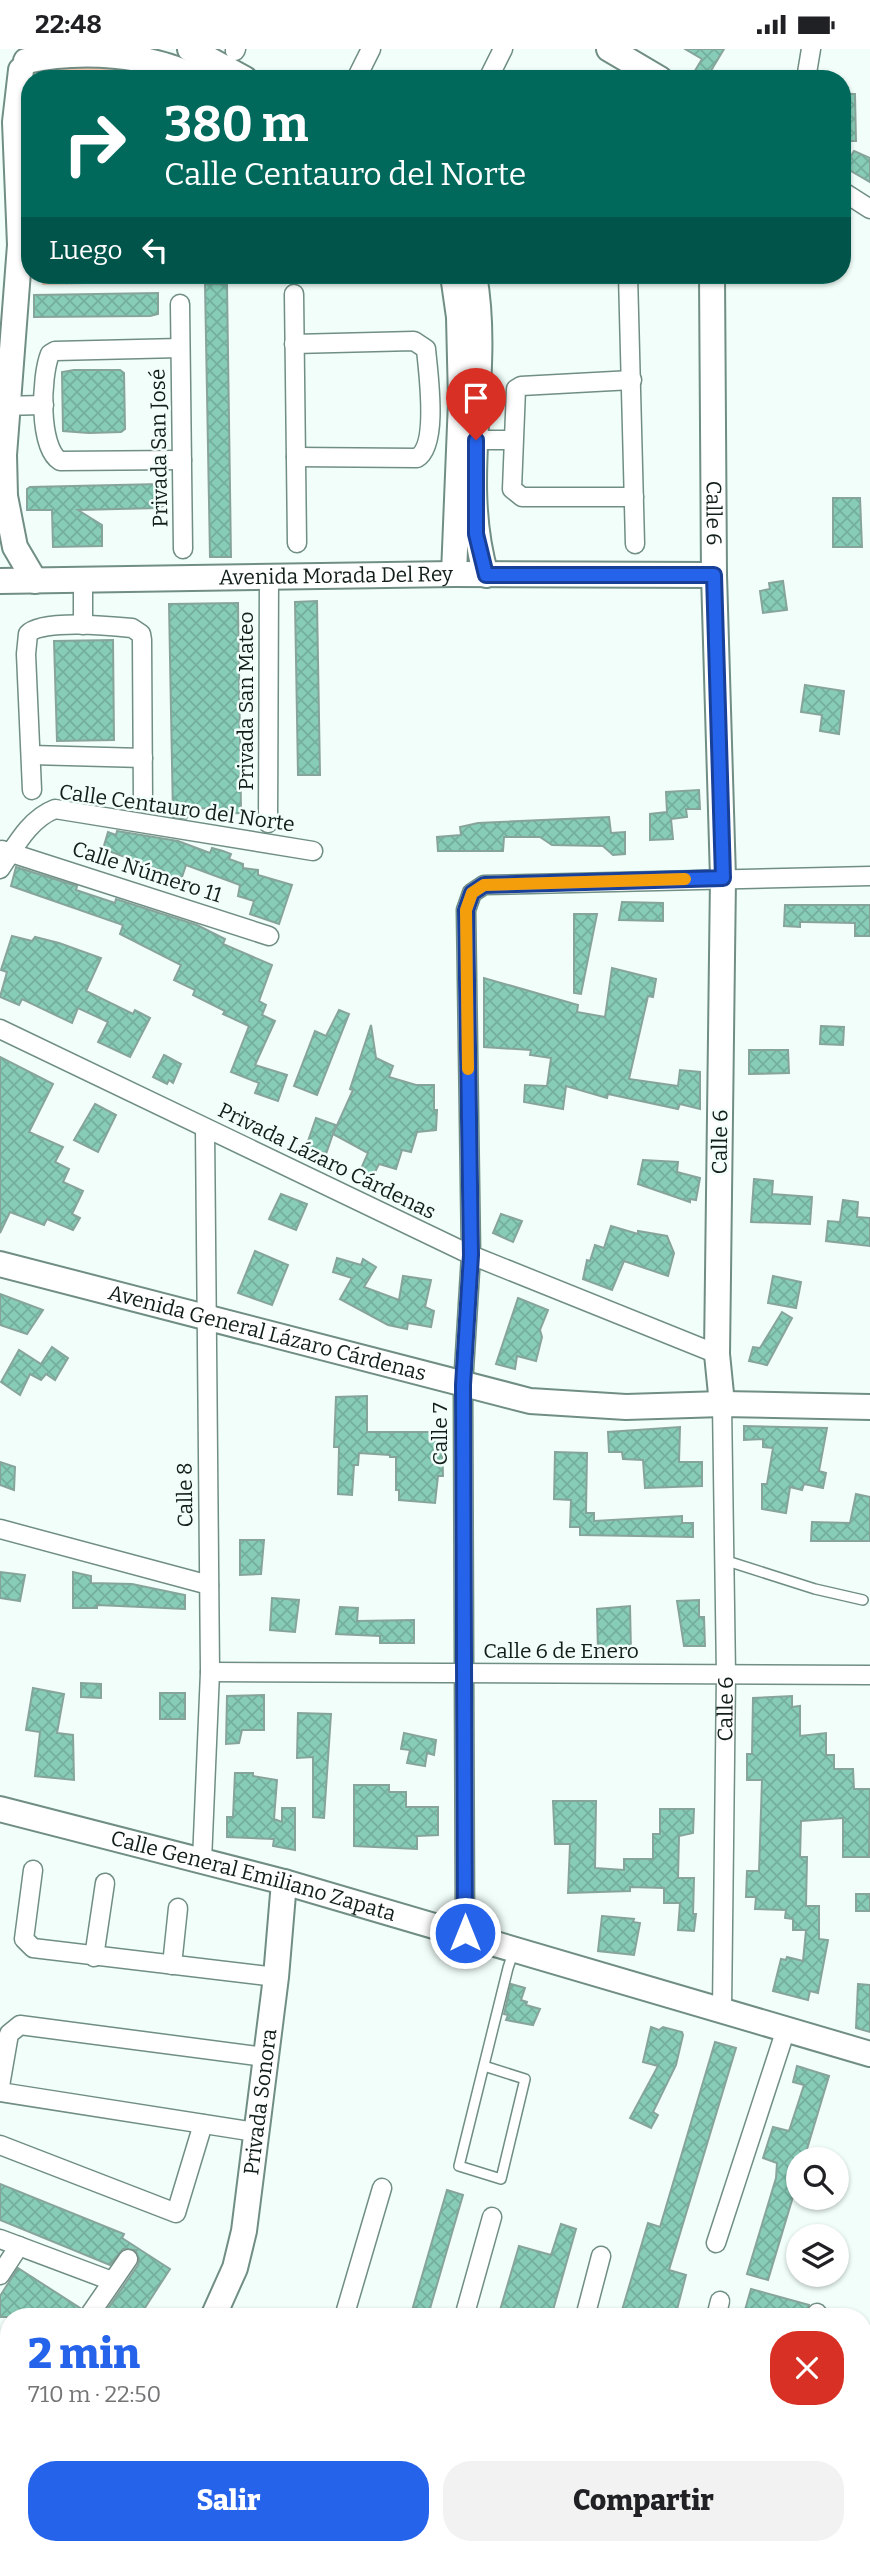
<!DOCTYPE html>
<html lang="es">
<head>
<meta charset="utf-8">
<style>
	body { margin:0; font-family:Bitter,serif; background:#f2f2f2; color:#202124; height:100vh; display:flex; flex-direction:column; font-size:26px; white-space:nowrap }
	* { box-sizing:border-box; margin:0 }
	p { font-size:23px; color:#757577 }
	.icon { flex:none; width:38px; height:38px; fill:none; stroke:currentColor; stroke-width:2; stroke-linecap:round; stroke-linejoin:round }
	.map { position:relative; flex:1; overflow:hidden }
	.panel { position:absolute; left:0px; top:2259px; width:872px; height:247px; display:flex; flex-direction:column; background:#fff; border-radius:28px 28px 0 0; box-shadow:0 2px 5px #0004 }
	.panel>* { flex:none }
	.top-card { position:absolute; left:21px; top:21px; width:830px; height:214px; border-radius:28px; box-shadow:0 2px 5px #0004; background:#00695c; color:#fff; overflow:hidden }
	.fabs { position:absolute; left:786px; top:2098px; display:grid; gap:14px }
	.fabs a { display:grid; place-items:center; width:63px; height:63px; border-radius:50%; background:#fff; box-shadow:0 2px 5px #0004; font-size:35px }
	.pin { position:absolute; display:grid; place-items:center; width:60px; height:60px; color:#fff; margin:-72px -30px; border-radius:50% 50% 50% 0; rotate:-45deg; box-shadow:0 0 7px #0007 }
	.pin .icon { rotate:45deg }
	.me { position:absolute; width:77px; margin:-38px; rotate:0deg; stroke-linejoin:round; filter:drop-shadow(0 0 5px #0008) }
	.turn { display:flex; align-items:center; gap:24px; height:147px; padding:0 28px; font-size:32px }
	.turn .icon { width:91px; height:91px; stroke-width:2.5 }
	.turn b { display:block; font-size:49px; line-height:60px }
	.then { display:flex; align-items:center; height:66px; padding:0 28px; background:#0003; gap:14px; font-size:26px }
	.round { display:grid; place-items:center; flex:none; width:74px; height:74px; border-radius:28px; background:#f2f2f2 }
	.headline { display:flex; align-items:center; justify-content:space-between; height:119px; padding:0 28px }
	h1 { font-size:42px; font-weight:800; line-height:52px; color:#2563eb }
	.button { display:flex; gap:14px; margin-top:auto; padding:14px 28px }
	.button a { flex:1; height:80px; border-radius:28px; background:#2563eb; color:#fff; font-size:28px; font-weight:800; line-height:80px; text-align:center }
	.button a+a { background:#f2f2f2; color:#202124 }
	.status { display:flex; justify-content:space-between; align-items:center; height:49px; padding:0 35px; background:#fff; direction:ltr }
	.status svg { height:19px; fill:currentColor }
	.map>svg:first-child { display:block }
	.grass { fill:url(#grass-tufts) }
	.building { fill:url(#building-cross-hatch); stroke:#87a49b; stroke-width:2 }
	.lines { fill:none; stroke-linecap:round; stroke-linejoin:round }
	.lane-casing { stroke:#708e84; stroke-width:12 }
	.street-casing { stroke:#708e84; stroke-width:21 }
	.secondary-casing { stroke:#708e84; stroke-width:28 }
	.lane { stroke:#fff; stroke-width:9 }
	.street { stroke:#fff; stroke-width:18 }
	.secondary { stroke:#fff; stroke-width:24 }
	.route-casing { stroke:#184099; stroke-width:18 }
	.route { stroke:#2563eb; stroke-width:12 }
	.slow { stroke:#f59e0b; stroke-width:12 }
	.labels { text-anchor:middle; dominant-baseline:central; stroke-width:5; stroke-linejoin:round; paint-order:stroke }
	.street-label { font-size:21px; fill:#121e1a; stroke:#f1fef9 }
</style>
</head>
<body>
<div class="status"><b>22:48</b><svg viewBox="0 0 49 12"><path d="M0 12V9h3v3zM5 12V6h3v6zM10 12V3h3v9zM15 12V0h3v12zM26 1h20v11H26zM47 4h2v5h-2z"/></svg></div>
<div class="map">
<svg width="870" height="2505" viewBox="0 0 870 2505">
	<defs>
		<pattern id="grass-tufts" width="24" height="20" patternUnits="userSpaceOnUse" patternTransform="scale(1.75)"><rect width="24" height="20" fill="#f8cab2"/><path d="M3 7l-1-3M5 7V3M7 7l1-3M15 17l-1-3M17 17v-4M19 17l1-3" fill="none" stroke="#d4ad98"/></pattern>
		<pattern id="building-cross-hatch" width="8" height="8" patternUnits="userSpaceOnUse" patternTransform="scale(1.75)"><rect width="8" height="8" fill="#87ccb7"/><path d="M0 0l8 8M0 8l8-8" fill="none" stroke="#74af9d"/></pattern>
	</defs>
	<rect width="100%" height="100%" fill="#f1fef9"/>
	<g class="grass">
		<path d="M35,0H133V30H36Z"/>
		<path d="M42,226H133V234L42,236Z"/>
	</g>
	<g class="building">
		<path d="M685,0H724L706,30H690L702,10Z"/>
		<path d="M842,45H855L856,92H842Z"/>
		<path d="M854,102L870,109V133L844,118Z"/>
		<path d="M205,235H227L231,508H210Z"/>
		<path d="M158,244V265L150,267L34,268V246Z"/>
		<path d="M74,321H120L124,324L125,380L121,383L89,384L63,382L62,323Z"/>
		<path d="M160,435L163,438V457L159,459L78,461L102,476V497L53,498L52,461H27V440L30,438Z"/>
		<path d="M833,449H860L862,498H833Z"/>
		<path d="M783,532L787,561L763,564L760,542L770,540L769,534Z"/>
		<path d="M317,552L320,726H298L295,553Z"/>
		<path d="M238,554L241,761L240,764L222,765V760L194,759L186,770L173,768L169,555Z"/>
		<path d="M113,591L114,691L57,692L54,592Z"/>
		<path d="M805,636L844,642L839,685L820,682L822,666L801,663Z"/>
		<path d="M699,741L700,760H686L687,768L671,770L673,790L650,791V765L667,763L666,743Z"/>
		<path d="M609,768L611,784L625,783V805L613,806L603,797L552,796L540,788H504L503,802H438L437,788L461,786L460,778L478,774Z"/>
		<path d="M117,782L178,792L210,804L212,799L223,802L231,805L229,810L243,815V819L258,821V826L292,836L279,875L250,865L254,852L238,847L240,836L186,816L181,831L167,826L168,824L103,800L108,783L116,786Z"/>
		<path d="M16,818L77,837L76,841L115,854L116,850L197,876L225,890L223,895L272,916L259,952L266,956L262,966L275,972L255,1016L287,1026L278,1052L255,1044L259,1034L231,1023L249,977L223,965L225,962L193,946L195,941L174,931L181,916L120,885L123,876L11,837Z"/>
		<path d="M622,853L663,854V872L619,871Z"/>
		<path d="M785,856H870V887H855V874L804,873H800V878L784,877Z"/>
		<path d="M574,865H597L581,945L574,944Z"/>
		<path d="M12,887L32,892L35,888L59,894L101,909L86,942L133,965L135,961L150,969L130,1008L98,993L108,973L78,959L72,974L22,950L19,956L0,948L7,923L1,921Z"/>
		<path d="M612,919L656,930L653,948L648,947L629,1030L678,1037L680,1021L700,1023V1060L680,1055L678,1060L608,1045L607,1049L566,1037L563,1060L524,1053L525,1036L547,1037L551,1009L530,1006L531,1001L484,998V929L578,956L577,963L605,968Z"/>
		<path d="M339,961L349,965L317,1046L294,1037L315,982L326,987Z"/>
		<path d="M371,976L376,1009L393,1017L389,1028L416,1036H434V1061H437L436,1081L417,1083L411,1103L402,1101L396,1120L379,1115L373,1127L360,1122L368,1104L333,1085L353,1041L350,1040Z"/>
		<path d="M821,977L844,978L843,996L820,995Z"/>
		<path d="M749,1001H788L789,1024L749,1025Z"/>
		<path d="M164,1006L181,1015L173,1034L169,1031L167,1035L153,1028Z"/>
		<path d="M0,1008L53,1035L29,1083L63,1098L55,1113L69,1120L63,1133L83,1142L72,1165L80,1169L73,1181L47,1170L44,1176L10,1163L0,1184Z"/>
		<path d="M95,1055L116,1066L98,1103L74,1091Z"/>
		<path d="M316,1069L336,1076L326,1105L306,1098Z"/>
		<path d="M643,1111L678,1113L677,1123L700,1129L696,1151L690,1150V1153L638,1135Z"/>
		<path d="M754,1130L773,1132L772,1145L812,1148L810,1175L751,1173Z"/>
		<path d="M281,1145L307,1155L296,1181L269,1170Z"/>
		<path d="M843,1151L858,1153L857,1168L870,1169V1197L826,1192L828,1172L840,1173Z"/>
		<path d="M501,1165L522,1172L513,1193L493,1184Z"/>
		<path d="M611,1177L638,1185V1182L667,1187L674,1204L668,1227L624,1212L612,1241L583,1230L587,1211L590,1212L595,1196L604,1199Z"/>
		<path d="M255,1202L288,1216L272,1256L238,1244Z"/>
		<path d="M337,1209L361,1216L363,1210L376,1218L364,1238L399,1251L403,1227L431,1231L425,1258L434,1262L431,1278L408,1274L407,1280L388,1276L340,1250L352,1229L333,1223Z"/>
		<path d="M773,1227L801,1233L796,1259L768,1254Z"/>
		<path d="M0,1245L43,1261L27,1285L0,1276Z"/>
		<path d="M518,1249L548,1261L540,1281L542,1288L536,1312L517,1307L515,1320L496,1315Z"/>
		<path d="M782,1263L792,1269L767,1316L749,1312L753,1298L760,1299Z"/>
		<path d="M52,1298L68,1309L55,1331L46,1325L41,1331L30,1325L20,1346L1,1333L19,1301L41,1315Z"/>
		<path d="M367,1347V1383H442L443,1427H438L435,1454L399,1451V1441H396V1408H390V1406L359,1404L358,1416H354L352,1446L338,1445L339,1398H334L336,1348Z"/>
		<path d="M744,1377L827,1379L819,1422L826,1424L823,1439L804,1435L802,1441L790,1438L786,1464L762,1460V1435H767L773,1399L763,1398V1390L744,1391Z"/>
		<path d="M680,1378L679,1413H702V1437L645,1439L643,1411L623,1410L622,1403H609L608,1383Z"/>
		<path d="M555,1403L587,1404L586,1464H594V1472L682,1467V1474H693V1488L580,1486V1478H570L571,1451L554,1450Z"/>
		<path d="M0,1413L15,1418L14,1441L0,1436Z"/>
		<path d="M856,1445L870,1448V1492H811L812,1473L850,1474Z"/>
		<path d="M240,1491H264L261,1525L240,1526Z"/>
		<path d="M0,1523L25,1526L20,1552L0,1549Z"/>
		<path d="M73,1523L91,1527V1534L132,1535L185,1546V1560L97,1556V1559H73Z"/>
		<path d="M272,1549L299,1551L295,1583L270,1581Z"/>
		<path d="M699,1551V1568H704L705,1597H684L677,1552Z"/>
		<path d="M630,1557L631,1603H598L597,1560Z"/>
		<path d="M340,1558L358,1559L357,1572L414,1571V1594H380V1587L336,1585Z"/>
		<path d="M81,1634L101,1635V1649L81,1648Z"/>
		<path d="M33,1639L64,1645L57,1684L73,1686L74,1731L35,1727L40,1683L26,1681Z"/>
		<rect x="160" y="1644" width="25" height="26"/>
		<path d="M264,1646V1681H242L239,1694L226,1695L227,1647Z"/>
		<path d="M792,1647V1658L800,1657V1687L826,1684V1706H834V1720H853L854,1740H870L869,1808H843V1769L801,1772L800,1808H807L806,1857H819V1890L828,1891L818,1944L810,1942L808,1951L773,1942L781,1910L786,1911L787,1908L803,1912L806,1881H793V1870L785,1869L786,1861L755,1860L756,1848H746L747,1822H759L762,1731H747V1705H752L753,1649Z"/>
		<path d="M298,1664L331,1665L324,1769L313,1768V1708L297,1709Z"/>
		<path d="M404,1684L436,1691L434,1706L427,1704L425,1717L407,1714L410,1701L401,1700Z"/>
		<path d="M235,1724H253V1727L277,1731L274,1770L282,1773V1759H295V1801L273,1797L274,1790L227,1788V1768H233Z"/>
		<path d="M354,1736H389V1743H406V1758H438V1786L417,1787V1800L354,1797Z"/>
		<path d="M553,1752H596L595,1819L624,1821V1810H653V1785H660V1760H694L693,1784L679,1787L678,1829H694L693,1865H696L694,1882L678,1881L680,1854H664V1839L630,1838V1842L568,1844L570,1795H555Z"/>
		<rect x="856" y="1845" width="14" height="17"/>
		<path d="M602,1867L634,1870L633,1873L640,1874L634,1906L598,1902Z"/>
		<path d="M511,1935L525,1939L521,1951L527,1953L526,1956L540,1960L533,1976L506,1971L508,1966L504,1965Z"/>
		<path d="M858,1935L870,1936V1983L856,1979Z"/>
		<path d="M651,1978L659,1981L663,1978L682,1983L683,1986L676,2016L653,2063L658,2066L651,2079L630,2069L658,2017L643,2013Z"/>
		<path d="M715,1993L736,1999L669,2221L686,2226L675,2268H620L648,2174L660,2178Z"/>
		<path d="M797,2017L829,2027L804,2110H798V2131L768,2231L747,2225L776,2129L777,2114L763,2109L773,2078L789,2082L804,2036L793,2033Z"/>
		<path d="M0,2135L124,2185L122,2189L170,2220L139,2268H102L138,2216L139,2210L135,2201L123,2200L110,2216L0,2171Z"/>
		<path d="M447,2141L463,2146L429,2263L413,2258Z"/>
		<path d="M561,2175L576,2180L551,2268H498L519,2197L551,2206Z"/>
		<path d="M18,2219L80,2259L77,2268H0V2247Z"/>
		<path d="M751,2240L809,2256L805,2268H743Z"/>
	</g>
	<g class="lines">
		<g class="lane-casing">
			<g id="lane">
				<path d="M724,1511L815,1540L863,1551"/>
				<path d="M484,2017L525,2030L501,2130L459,2117L508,1919L513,1904"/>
			</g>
		</g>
		<g class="street-casing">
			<g id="street">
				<path d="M235,2L236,0"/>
				<path d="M356,30L371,0"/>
				<path d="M488,30L503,0"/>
				<path d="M806,30L811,0"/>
				<path d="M842,142L870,160"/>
				<path d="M628,226L635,495"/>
				<path d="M294,245L297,494"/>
				<path d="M180,255L183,500"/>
				<path d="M294,295L414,292L426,300C428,323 439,396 417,409L296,408"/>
				<path d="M180,299L55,302L50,305C41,327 38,398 60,412L182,411"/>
				<path d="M632,331L521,337L516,340L512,440L522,448H634"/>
				<path d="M0,357L44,356"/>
				<path d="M466,391H512"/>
				<path d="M83,576V532"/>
				<path d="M31,706L143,709"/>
				<path d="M32,741L26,605L28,585C41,570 112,577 132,579L141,585L142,591L143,754"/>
				<path d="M268,774L269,530"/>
				<path d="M2,801L269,887"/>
				<path d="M0,820C15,798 29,770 55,760L313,802"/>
				<path d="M0,980L471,1206L717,1305"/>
				<path d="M0,1480L209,1536"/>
				<path d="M210,1623L870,1626"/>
				<path d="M202,1812L210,1623L205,1079"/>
				<path d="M33,1821L24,1890L33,1899L276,1928"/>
				<path d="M465,1884L463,1337L471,1206L466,861L472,844L484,836L870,827"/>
				<path d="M94,1908L105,1834"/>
				<path d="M172,1916L178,1859"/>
				<path id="s1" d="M722,1961L726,1626L722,1355"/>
				<path d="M0,2037L9,1985L20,1976L265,2008"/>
				<path d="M0,2043L255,2083"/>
				<path d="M0,2096L176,2164L203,2075"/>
				<path d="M0,2190L112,2232"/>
				<path d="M716,2194L786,1980"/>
				<path d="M0,2226L19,2197"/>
				<path d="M88,2268L128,2210"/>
				<path d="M344,2268L382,2139"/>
				<path d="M464,2268L492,2168"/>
				<path d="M585,2268L601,2207"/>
				<path d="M716,2268L720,2252"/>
				<path d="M816,2268L817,2264"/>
				<path d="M863,2317L870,2319"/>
				<path d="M863,2371L870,2360"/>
				<path d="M0,2404L9,2390"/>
				<path d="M0,2425L9,2436"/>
				<path d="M381,2497L399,2505"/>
				<path d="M165,2505L170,2497"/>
				<path d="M290,2505L294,2497"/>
				<path d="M761,2505L763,2497"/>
				<path d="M774,2505L779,2497"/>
			</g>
		</g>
		<g class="secondary-casing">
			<g id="secondary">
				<path d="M190,0L245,30"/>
				<path d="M609,0L660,30"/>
				<path d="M26,12C80,0 149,4 199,30"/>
				<path d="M21,21L15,73L20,196L4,406L5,447L15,498L35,532"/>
				<path d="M453,226L459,268L461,352L454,525"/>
				<path d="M474,226C492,325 457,429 486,526"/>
				<path id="s2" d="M712,226L714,526L723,829L717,1305L722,1355"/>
				<path id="s3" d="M0,532L454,525L714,526"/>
				<path id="s4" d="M0,1215L530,1352L626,1358L722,1355L870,1358"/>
				<path id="s5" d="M0,1760L284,1833L870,2005"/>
				<path id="s6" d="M213,2268L235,2219L244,2182L276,1928L284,1833"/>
				<path d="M616,2497L631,2500L640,2497"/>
				<path d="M61,2505L66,2497"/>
			</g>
		</g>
		<use href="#lane" class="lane"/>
		<use href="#street" class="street"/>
		<use href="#secondary" class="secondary"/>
	</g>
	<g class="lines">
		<g class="route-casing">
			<path id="route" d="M465,1884L463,1336L471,1206L466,861L472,844L484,836L723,829L714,526H486L476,485V391"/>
		</g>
		<use href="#route" class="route"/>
		<path class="slow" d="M468,1020L466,861L472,844L484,836L685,830"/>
	</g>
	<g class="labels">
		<g class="street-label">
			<text transform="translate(159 399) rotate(-91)">Privada San José</text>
			<text stroke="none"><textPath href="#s2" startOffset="238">Calle 6</textPath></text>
			<text stroke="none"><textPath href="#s3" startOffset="336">Avenida Morada Del Rey</textPath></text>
			<text transform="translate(246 652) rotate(-90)">Privada San Mateo</text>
			<text transform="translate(177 759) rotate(8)">Calle Centauro del Norte</text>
			<text transform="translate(147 823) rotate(18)">Calle Número 11</text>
			<text transform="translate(720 1093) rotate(-89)">Calle 6</text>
			<text transform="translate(327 1112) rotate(26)">Privada Lázaro Cárdenas</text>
			<text stroke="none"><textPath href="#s4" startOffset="276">Avenida General Lázaro Cárdenas</textPath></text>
			<text transform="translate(440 1385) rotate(-90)">Calle 7</text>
			<text transform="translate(185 1446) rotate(-91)">Calle 8</text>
			<text x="561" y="1602">Calle 6 de Enero</text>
			<text stroke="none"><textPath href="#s1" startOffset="301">Calle 6</textPath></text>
			<text stroke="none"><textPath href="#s5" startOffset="262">Calle General Emiliano Zapata</textPath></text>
			<text stroke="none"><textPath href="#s6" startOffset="222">Privada Sonora</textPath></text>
		</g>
	</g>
</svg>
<div class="fabs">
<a><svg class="icon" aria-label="search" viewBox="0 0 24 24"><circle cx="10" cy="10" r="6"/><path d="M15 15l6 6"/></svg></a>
<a><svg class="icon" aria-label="layers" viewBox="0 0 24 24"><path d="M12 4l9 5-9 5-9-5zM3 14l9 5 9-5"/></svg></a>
</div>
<div class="pin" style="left:476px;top:391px;background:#d93025"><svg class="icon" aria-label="arrive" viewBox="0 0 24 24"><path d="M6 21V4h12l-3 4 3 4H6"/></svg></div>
<svg class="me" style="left:465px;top:1884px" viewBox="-20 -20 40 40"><circle r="17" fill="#2563eb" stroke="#fff" stroke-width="3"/><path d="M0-11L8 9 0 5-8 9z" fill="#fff"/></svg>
<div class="top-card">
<div class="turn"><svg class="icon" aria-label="right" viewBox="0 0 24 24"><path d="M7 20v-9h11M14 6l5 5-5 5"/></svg><div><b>380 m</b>Calle Centauro del Norte</div></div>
<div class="then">Luego<svg class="icon" aria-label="left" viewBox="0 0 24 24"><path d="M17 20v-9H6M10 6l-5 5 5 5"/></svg></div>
</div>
<section class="panel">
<div class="headline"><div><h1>2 min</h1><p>710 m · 22:50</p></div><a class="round" style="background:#d93025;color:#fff"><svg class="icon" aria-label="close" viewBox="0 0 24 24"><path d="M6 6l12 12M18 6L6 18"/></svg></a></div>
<div class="button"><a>Salir</a><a>Compartir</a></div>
</section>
</div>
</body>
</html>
